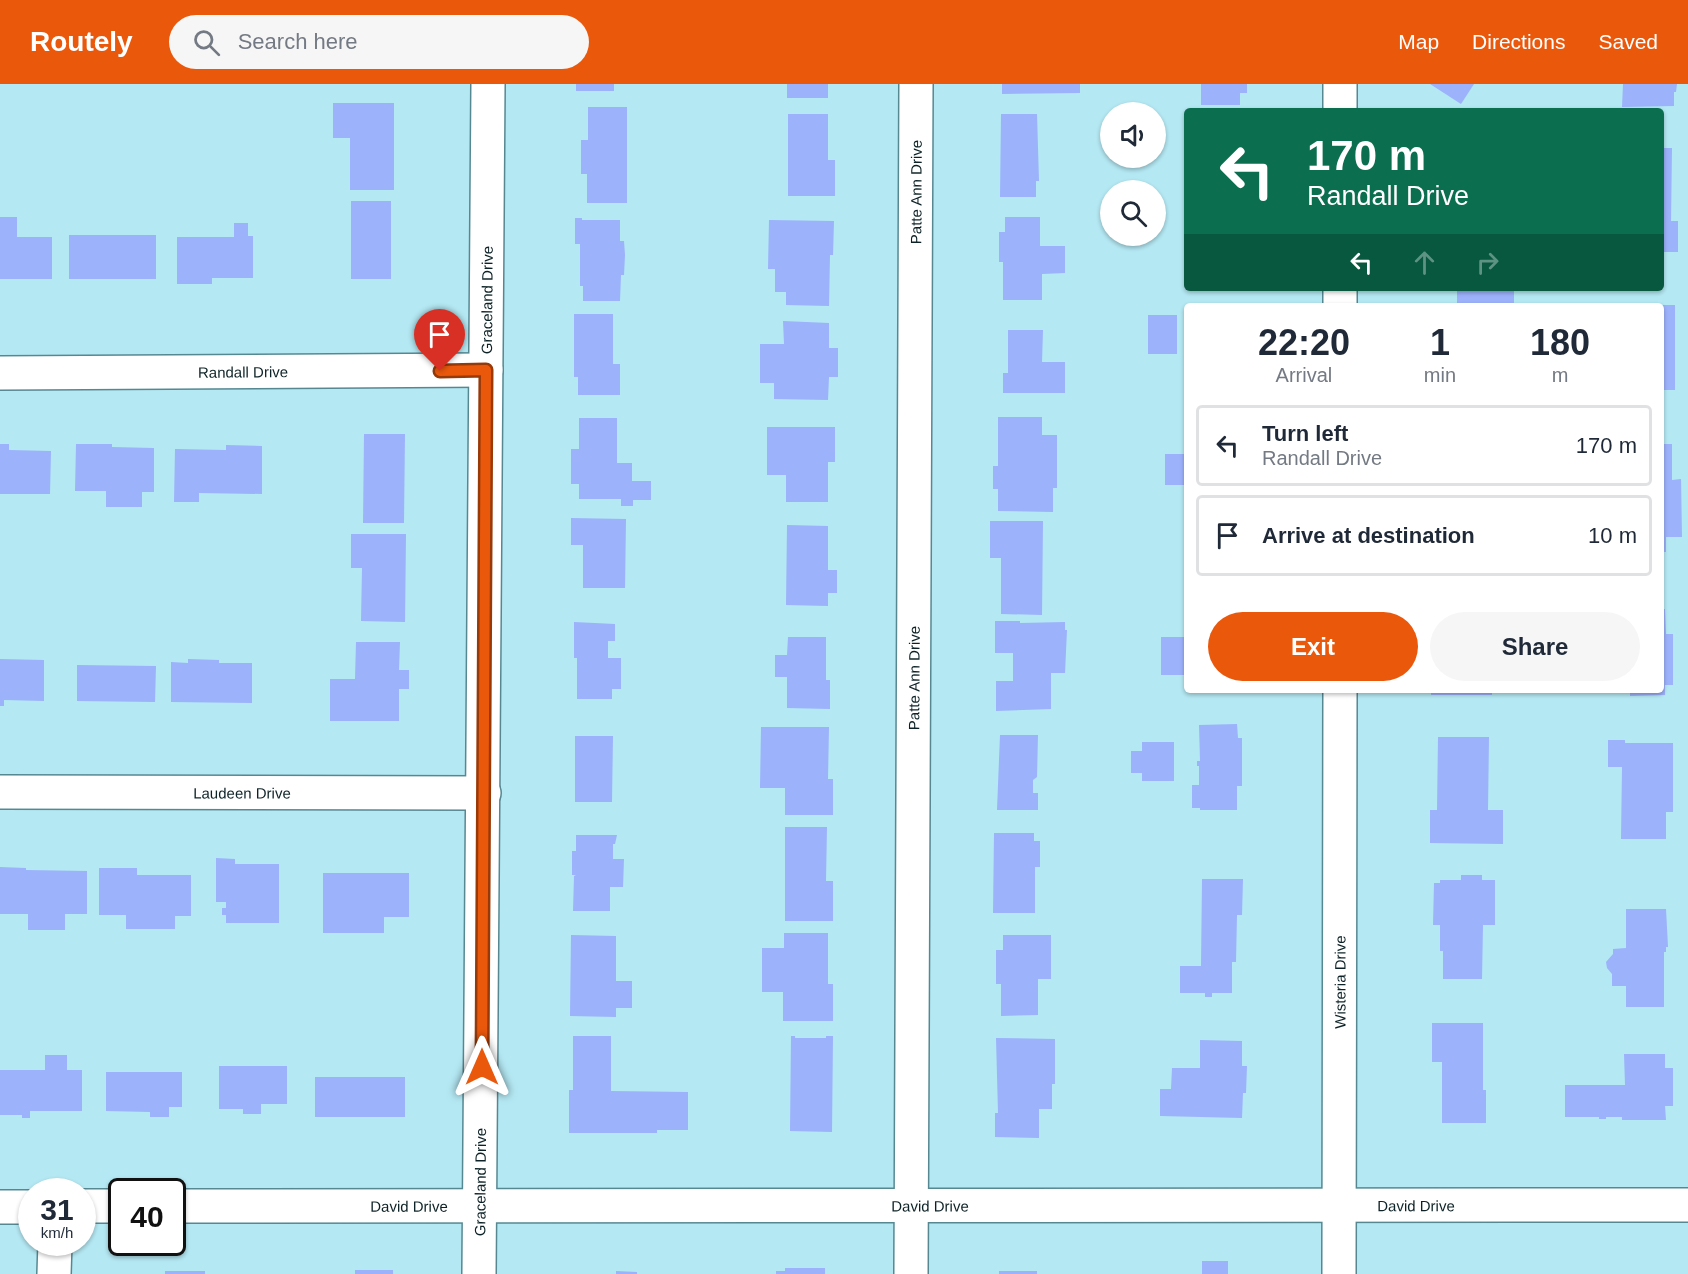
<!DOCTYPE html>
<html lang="en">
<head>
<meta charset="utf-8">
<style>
	body { margin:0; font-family:Helvetica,sans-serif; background:#f6f6f7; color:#1f2937; height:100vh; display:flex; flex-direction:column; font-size:22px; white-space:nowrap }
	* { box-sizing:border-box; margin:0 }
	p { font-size:20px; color:#747a83 }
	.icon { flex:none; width:33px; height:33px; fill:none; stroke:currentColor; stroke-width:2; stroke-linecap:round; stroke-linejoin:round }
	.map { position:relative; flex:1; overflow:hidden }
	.details { position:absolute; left:1184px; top:219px; width:480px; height:390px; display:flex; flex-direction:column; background:#fff; border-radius:6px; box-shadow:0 2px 4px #0004 }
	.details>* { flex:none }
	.guide { position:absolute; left:1184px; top:24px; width:480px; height:183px; border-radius:6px; box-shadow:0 2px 4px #0004; background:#0b6e4f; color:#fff; overflow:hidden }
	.fabs { position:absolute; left:1100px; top:18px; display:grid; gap:12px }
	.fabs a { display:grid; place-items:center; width:66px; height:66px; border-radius:50%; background:#fff; box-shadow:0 2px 4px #0004; font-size:30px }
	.speed { position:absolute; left:18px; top:1094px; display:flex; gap:12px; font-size:30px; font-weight:700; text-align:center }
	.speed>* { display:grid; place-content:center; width:78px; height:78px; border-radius:50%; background:#fff; box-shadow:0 2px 4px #0004; line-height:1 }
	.speed small { font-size:15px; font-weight:400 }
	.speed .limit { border:3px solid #111; border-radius:9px; background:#fff; color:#111 }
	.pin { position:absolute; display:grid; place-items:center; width:51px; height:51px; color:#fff; margin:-62px -26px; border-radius:50% 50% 50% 0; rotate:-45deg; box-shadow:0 0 6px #0007 }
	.pin .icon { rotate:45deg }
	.me { position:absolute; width:66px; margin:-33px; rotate:0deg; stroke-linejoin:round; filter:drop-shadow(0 0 4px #0008) }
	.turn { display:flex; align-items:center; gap:21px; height:126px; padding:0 24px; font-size:27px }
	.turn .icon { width:78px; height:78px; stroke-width:2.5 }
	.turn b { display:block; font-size:42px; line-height:51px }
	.lanes { display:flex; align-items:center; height:57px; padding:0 24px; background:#0003; justify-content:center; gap:30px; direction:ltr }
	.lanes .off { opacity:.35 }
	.eta { display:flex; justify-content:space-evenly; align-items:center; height:102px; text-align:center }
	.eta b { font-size:36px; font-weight:600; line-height:42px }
	.cta { display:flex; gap:12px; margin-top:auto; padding:12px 24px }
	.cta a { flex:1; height:69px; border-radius:36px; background:#ea580c; color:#fff; font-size:24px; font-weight:600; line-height:69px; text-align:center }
	.cta a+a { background:#f6f6f7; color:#1f2937 }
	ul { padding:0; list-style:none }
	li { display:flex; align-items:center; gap:18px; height:81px; margin:0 12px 9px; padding:0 12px; border:3px solid #e0e1e3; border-radius:6px }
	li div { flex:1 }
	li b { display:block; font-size:22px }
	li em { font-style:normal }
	header { display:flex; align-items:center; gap:36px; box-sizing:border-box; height:84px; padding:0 30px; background:#ea580c; color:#fff }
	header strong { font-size:28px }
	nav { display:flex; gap:33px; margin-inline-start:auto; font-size:21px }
	.search { width:420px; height:54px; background:#f6f6f7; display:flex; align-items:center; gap:15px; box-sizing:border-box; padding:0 21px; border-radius:33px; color:#747a83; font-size:22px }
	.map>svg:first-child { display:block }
	.building { fill:#9cb2fb }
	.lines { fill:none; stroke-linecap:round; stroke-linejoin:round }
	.minor-casing { stroke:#568892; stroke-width:36 }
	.minor { stroke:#fff; stroke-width:33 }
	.route-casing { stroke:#983908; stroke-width:15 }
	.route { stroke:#ea580c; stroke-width:10 }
	.labels { text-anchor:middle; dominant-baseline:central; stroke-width:6; stroke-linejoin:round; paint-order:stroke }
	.street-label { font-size:15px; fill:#0d2226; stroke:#fff }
</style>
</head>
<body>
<header>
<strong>Routely</strong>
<div class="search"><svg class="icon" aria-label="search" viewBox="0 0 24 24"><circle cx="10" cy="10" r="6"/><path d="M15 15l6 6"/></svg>Search here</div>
<nav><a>Map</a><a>Directions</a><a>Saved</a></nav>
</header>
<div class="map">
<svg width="1688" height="1190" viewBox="0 0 1688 1190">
	<rect width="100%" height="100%" fill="#b4e8f3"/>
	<g class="building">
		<rect x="576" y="0" width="38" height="7"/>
		<rect x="787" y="0" width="41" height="14"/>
		<path d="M1002,0H1080V9L1002,10Z"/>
		<path d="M1201,0H1247V9H1240V21H1201Z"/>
		<path d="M1430,0H1474L1461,20Z"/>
		<path d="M1623,0H1677L1676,8H1674V22L1622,23Z"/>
		<path d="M333,19H394V106H350V54H333Z"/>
		<path d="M588,23H627V119H587V90H581V56H588Z"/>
		<path d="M788,30H828V76H835V112H788Z"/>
		<path d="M1001,30H1037L1039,97H1036V113H1000Z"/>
		<path d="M1660,64H1672L1671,137H1678V168H1660Z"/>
		<rect x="351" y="117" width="40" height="78"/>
		<path d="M0,133H17V153H52V195H0Z"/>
		<path d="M1005,133H1040V162H1065V189L1042,190V216H1003V178H999V148H1005Z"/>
		<path d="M575,134H582V136H620V157H624L625,171L624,191H621L620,217H583V202H580V160H575Z"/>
		<path d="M769,136L834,137L833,171H830L829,222L786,221V208H775V185H768Z"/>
		<path d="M234,139H248V152H253V194H212V200H177V153H234Z"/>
		<rect x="69" y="151" width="87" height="44"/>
		<rect x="1457" y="204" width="57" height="18"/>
		<rect x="1660" y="221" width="15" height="85"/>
		<path d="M574,230H613V280H620V311H578V293H574Z"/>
		<rect x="1148" y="231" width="29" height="39"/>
		<path d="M783,237L829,239V264H838V293H829L828,316L774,315V299H760V260H784Z"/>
		<path d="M1008,246H1043L1042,278H1065V309H1003V289H1008Z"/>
		<path d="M998,333H1042V351H1057V404H1053V428L998,427V405H993V382H998Z"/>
		<path d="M579,334H617V379H632V397H651V416H633V422H621V415H579V400H571V365H579Z"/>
		<path d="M767,343H835V378H828V418H786V391H767Z"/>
		<path d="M364,350H405L404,439H363Z"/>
		<path d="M0,360H9V366L51,367L50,410H0Z"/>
		<path d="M76,360H112V363L154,364V408H142V423H106V407H75Z"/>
		<path d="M1660,360H1672V396L1681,395L1682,453H1666V468H1660Z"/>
		<path d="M226,361L262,362V410L199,409V418H174L175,365L226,366Z"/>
		<rect x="1165" y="370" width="21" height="31"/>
		<path d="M571,434L626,435L625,504H583V461H571Z"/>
		<path d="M990,437H1043L1042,531L1001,530V474H990Z"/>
		<path d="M787,441L828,442V486H837V509H828V522L786,521Z"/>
		<path d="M351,450H406L405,538L361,537L362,484H351Z"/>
		<path d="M1660,525H1665L1666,550H1673V601H1665V611L1630,612V606H1660Z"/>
		<path d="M995,537H1020V539L1065,538V546H1067L1065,589H1051V625L996,627V597H1013V569H995Z"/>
		<path d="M574,538L615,540V557H608V574H621V605H612V615H577V574H574Z"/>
		<path d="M788,553H826V596H830V625L787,624V593H775V571H787Z"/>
		<rect x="1161" y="553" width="25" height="38"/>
		<path d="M356,558H400L399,586H409V605H399V637H330V595H355Z"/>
		<path d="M0,575L44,576V617L4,616V622H0Z"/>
		<path d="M188,575L219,576V579H252V619L171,618V578L188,579Z"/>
		<path d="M77,581L156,582L155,618L77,617Z"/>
		<rect x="1431" y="606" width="61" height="5"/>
		<path d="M1237,640L1238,654H1242V702H1237V726H1200V724H1192V701H1199V682H1197V677H1200L1199,641Z"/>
		<path d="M761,643H829L828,695H833V731H785V704H760Z"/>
		<path d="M1000,651H1038L1037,693L1033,696V709H1038V726H997Z"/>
		<path d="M575,652H613L612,718H575Z"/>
		<path d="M1438,653H1489L1488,726H1503V760L1430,759V726H1437Z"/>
		<path d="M1608,656H1625V659H1673V728H1666V755H1621L1622,683H1608Z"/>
		<path d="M1142,658H1174V697H1142V689H1131V667H1142Z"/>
		<path d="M785,743H827L826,797H833V837H785Z"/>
		<path d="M994,749H1034V757H1040V783H1035V829H993Z"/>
		<path d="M576,751H617L615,760H613V775H624L623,803H610V827H573L574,792L576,791H572V767H576Z"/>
		<path d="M216,774L235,775V780H279V839H226V831H222V824H226V818H216Z"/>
		<path d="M0,783L26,784V786L87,787V830H65V846H28V830H0Z"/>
		<path d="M99,784H137V791H191V832H175V845H126V831H99Z"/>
		<path d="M323,789H409V833H384V849H323Z"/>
		<path d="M1461,791H1482V796H1495V841H1483L1482,895H1443V867H1440V841H1433L1434,799H1440V796H1461Z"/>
		<path d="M1202,795H1243L1242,831H1237L1236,878H1232V909H1212V913H1205V909H1180V882H1201Z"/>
		<path d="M1626,825H1666L1668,863H1666V868H1664V923H1626V902H1612V890L1607,884L1606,878L1613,870V865L1626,864Z"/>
		<path d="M784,849H828V900H833V937H783V908H762V864H784Z"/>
		<path d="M571,851L616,852V897H632V924H616V933L570,932Z"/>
		<path d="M1003,851H1051V895H1038V931L1001,932V900H996V866H1003Z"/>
		<path d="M1432,939H1483V1006H1486V1039H1442V978H1432Z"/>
		<path d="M573,952H611V1007L688,1008V1046H657V1049H569V1006H573Z"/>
		<path d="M791,952H795V954H826V952H833L832,1048L790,1047Z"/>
		<path d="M996,954L1055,955V1000H1052V1025H1039V1054L995,1053V1029H998Z"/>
		<path d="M1200,956L1242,957V982H1247L1246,1009H1243L1242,1034L1160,1032V1005H1171L1172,984H1200Z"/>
		<path d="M1624,970H1665V984H1673V1022H1665L1666,1036H1622V1033H1606V1035H1599V1033H1565V1001H1625Z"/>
		<path d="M45,971H67V986H82V1027H30V1034H22V1031H0V986H45Z"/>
		<path d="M219,982H287V1020H261V1030H243V1025H219Z"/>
		<path d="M106,988H182V1023H169V1033H150V1028L106,1027Z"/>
		<rect x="315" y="993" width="90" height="40"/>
		<rect x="1202" y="1177" width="26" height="13"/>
		<path d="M785,1184H825V1190H776V1187H785Z"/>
		<rect x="355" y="1186" width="38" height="4"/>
		<rect x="165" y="1187" width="40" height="3"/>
		<path d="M616,1187L637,1188V1190H616Z"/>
		<rect x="999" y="1187" width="38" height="3"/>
	</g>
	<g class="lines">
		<g class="minor-casing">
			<g id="minor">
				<path d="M1340,0V27"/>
				<path d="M1340,204V222"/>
				<path id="s1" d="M0,289L486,286"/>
				<path id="s2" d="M0,708L484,709"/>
				<path d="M82,1122H122"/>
				<path id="s3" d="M172,1122L1688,1121"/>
				<path d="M0,1123H32"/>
				<path d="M54,1190L55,1158"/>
				<path id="s4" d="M479,1190L488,0"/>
				<path id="s5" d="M911,1190L916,0"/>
				<path id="s6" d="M1339,1190L1340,606"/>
			</g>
		</g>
		<use href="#minor" class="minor"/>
	</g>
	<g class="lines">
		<g class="route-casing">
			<path id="route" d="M440,287L486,286L482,983"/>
		</g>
		<use href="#route" class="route"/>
	</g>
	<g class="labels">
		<g class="street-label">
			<text stroke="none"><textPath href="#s5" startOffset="1082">Patte Ann Drive</textPath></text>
			<text stroke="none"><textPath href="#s4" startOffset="974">Graceland Drive</textPath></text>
			<text stroke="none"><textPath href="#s1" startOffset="243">Randall Drive</textPath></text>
			<text stroke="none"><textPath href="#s5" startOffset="596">Patte Ann Drive</textPath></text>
			<text stroke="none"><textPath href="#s2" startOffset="242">Laudeen Drive</textPath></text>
			<text stroke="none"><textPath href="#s6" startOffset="292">Wisteria Drive</textPath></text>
			<text stroke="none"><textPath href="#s4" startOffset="92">Graceland Drive</textPath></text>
			<text stroke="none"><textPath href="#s3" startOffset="237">David Drive</textPath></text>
			<text stroke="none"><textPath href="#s3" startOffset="758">David Drive</textPath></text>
			<text stroke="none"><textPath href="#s3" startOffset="1244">David Drive</textPath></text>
		</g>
	</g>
</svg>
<div class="fabs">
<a><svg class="icon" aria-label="sound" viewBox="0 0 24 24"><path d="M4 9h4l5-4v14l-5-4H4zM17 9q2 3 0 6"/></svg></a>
<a><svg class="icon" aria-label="search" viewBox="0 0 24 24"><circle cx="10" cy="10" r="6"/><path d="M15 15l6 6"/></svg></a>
</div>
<div class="speed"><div>31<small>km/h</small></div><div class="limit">40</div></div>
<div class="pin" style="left:440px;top:287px;background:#d93025"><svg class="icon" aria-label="arrive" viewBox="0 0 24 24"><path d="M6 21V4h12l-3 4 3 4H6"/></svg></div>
<svg class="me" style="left:482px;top:983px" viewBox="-20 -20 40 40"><path d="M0-17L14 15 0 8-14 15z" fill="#ea580c" stroke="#fff" stroke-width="4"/></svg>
<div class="guide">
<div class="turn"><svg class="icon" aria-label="left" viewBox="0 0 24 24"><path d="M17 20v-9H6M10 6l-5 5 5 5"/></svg><div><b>170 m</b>Randall Drive</div></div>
<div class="lanes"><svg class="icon" aria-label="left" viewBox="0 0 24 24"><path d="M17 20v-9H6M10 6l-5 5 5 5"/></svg><svg class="icon off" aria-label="ahead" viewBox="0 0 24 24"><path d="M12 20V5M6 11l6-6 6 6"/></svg><svg class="icon off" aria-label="right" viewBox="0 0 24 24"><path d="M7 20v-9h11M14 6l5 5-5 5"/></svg></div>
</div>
<section class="details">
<div class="eta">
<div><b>22:20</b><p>Arrival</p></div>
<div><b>1</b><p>min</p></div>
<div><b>180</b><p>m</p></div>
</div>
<ul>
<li><svg class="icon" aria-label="left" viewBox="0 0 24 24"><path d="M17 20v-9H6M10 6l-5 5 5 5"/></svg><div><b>Turn left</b><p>Randall Drive</p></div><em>170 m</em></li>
<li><svg class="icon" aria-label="arrive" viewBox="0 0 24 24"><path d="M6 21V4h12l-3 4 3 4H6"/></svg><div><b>Arrive at destination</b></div><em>10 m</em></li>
</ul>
<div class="cta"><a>Exit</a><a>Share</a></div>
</section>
</div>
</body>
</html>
